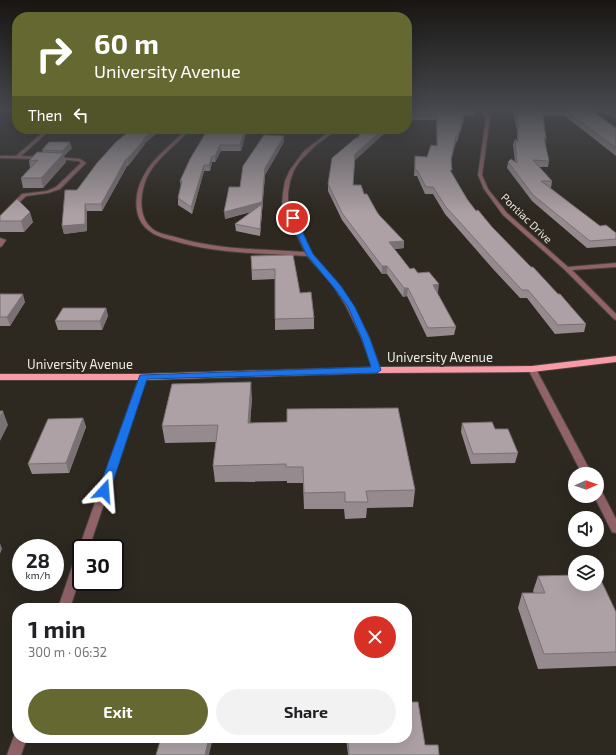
<!DOCTYPE html>
<html lang="en">
<head>
<meta charset="utf-8">
<style>
	body { margin:0; font-family:"Exo 2",sans-serif; background:#f2f2f2; color:#202124; height:100vh; display:flex; flex-direction:column; font-size:15px; white-space:nowrap }
	* { box-sizing:border-box; margin:0 }
	p { font-size:13px; color:#757577 }
	.icon { flex:none; width:22px; height:22px; fill:none; stroke:currentColor; stroke-width:2; stroke-linecap:round; stroke-linejoin:round }
	.map { position:relative; flex:1; overflow:hidden }
	.drawer { position:absolute; left:12px; top:603px; width:400px; height:140px; display:flex; flex-direction:column; background:#fff; border-radius:16px; box-shadow:0 4px 16px #0002 }
	.drawer>* { flex:none }
	.top-card { position:absolute; left:12px; top:12px; width:400px; height:122px; border-radius:16px; box-shadow:0 4px 16px #0002; background:#666832; color:#fff; overflow:hidden }
	.needle { width:26px; rotate:88deg }
	.buttons { position:absolute; left:568px; top:467px; display:grid; gap:8px }
	.buttons a { display:grid; place-items:center; width:36px; height:36px; border-radius:50%; background:#fff; box-shadow:0 4px 16px #0002; font-size:20px }
	.speed { position:absolute; left:12px; top:539px; display:flex; gap:8px; font-size:20px; font-weight:700; text-align:center }
	.speed>* { display:grid; place-content:center; width:52px; height:52px; border-radius:50%; background:#fff; box-shadow:0 4px 16px #0002; line-height:1 }
	.speed small { font-size:10px; font-weight:400 }
	.speed .limit { border:2px solid #111; border-radius:6px; background:#fff; color:#111 }
	.pin { position:absolute; display:grid; place-items:center; width:34px; height:34px; color:#fff; margin:-17px; border:2px solid #fff; border-radius:50%; box-shadow:0 1px 4px #0007 }
	.me { position:absolute; width:44px; margin:-22px; rotate:19deg; stroke-linejoin:round; filter:drop-shadow(0 0 3px #0008) }
	.turn { display:flex; align-items:center; gap:14px; height:84px; padding:0 16px; font-size:18px }
	.turn .icon { width:52px; height:52px; stroke-width:2.5 }
	.turn b { display:block; font-size:28px; line-height:34px }
	.then { display:flex; align-items:center; height:38px; padding:0 16px; background:#0003; gap:8px; font-size:15px }
	.round { display:grid; place-items:center; flex:none; width:42px; height:42px; border-radius:21px; background:#f2f2f2 }
	.head { display:flex; align-items:center; justify-content:space-between; height:68px; padding:0 16px }
	h1 { font-size:24px; font-weight:700; line-height:30px }
	.action { display:flex; gap:8px; margin-top:auto; padding:8px 16px }
	.action a { flex:1; height:46px; border-radius:24px; background:#666832; color:#fff; font-size:16px; font-weight:700; line-height:46px; text-align:center }
	.action a+a { background:#f2f2f2; color:#202124 }
	.map>svg:first-child { display:block }
	.lines { fill:none; stroke-linecap:round; stroke-linejoin:round }
	.minor-casing { stroke:#48433c; stroke-width:2 }
	.primary-casing { stroke:#48433c; stroke-width:2 }
	.minor { fill:#916368; fill-rule:evenodd }
	.primary { fill:#f99ba7; fill-rule:evenodd }
	.wall { fill:#958a8e }
	.shaded-wall { fill:#797174 }
	.building { fill:#ada1a5; stroke:#797174 }
	.route { fill:#1a73e8; stroke:#114b97 }
	.labels { text-anchor:middle; dominant-baseline:central; stroke-width:4; stroke-linejoin:round; paint-order:stroke }
	.far-street-label { font-size:11px; fill:#edeae5; stroke:#2d2820 }
	.street-label { font-size:13px; fill:#edeae5; stroke:#2d2820 }
</style>
</head>
<body>
<div class="map">
<svg width="616" height="755" viewBox="0 0 616 755">
	<rect width="100%" height="100%" fill="#2d2820"/>
	<g class="lines">
		<g class="minor-casing">
			<g id="minor">
				<path d="M480,109H484L490,118L482,175L488,189L507,213L568,267L616,263V267L572,270L616,314V320L614,319L565,270L503,215L484,189L478,175L486,118Z"/>
				<path d="M599,109H603L616,116V118Z"/>
				<rect x="0" y="110" width="17" height="2"/>
				<path d="M47,129H51L21,156L41,157L43,158V159L0,158V156H16Z"/>
				<path d="M186,129H190C177,145 157,157 147,177C140,193 137,219 154,230C160,234 168,235 175,237C217,250 261,249 305,252L289,219L282,207L283,193L285,181L290,170L304,151L333,129H338L316,145L300,161L294,170L290,181L288,193V207L295,219L313,255L336,281L353,306L369,337L381,370L380,372H377L373,370L361,337L346,306L332,284L307,256C261,253 215,254 171,240C164,238 156,236 151,232C132,220 134,194 143,177C153,157 172,145 186,129Z"/>
				<path d="M53,157L80,159L86,163L60,189L48,193L26,196L0,221V216L22,194L47,191L56,187L81,163L79,161L55,159L53,158Z"/>
				<path d="M0,238L6,240L2,246L0,247Z"/>
				<path d="M529,367H532L536,369L592,474H582L528,369Z"/>
				<path d="M140,375H146L147,377L89,548H81L80,551L79,548Z"/>
				<path d="M597,489L601,490L616,519V533L612,532L594,496H597Z"/>
				<path d="M81,554V575L70,608H58L75,558L77,555Z"/>
				<path d="M17,732V738H27L21,755H7L15,733Z"/>
			</g>
		</g>
		<g class="primary-casing">
			<path id="primary" d="M616,356V362L532,372L377,373L143,380H0V374H143L377,367L532,366Z"/>
		</g>
		<use href="#minor" class="minor"/>
		<use href="#primary" class="primary"/>
	</g>
	<g class="wall">
		<path d="M407,109L475,110L474,116H464V120L457,142H456L451,161V173L467,199L476,211L531,267L586,324L584,332L555,334L527,298H520L493,269L445,214L433,194H425L417,176H414L415,156L427,157L437,146L436,120H407Z"/>
		<path d="M508,109H603L602,112L594,113L616,128V156L565,116H543L546,138L545,144L549,161L548,167H539L552,181L551,188H549L600,226L616,233V246L587,248L532,201L507,168L508,162H515L513,144L515,139L517,141V129L513,114Z"/>
		<path d="M606,109H616V112H612Z"/>
		<path d="M132,129H162L145,143V144L128,166H127L102,211H87V231L64,234L62,226L77,190Z"/>
		<path d="M214,129H247L241,151H221L215,162H212L210,171H204L192,214L178,205V198L181,186L180,181Z"/>
		<path d="M363,129H393L391,132L387,131L355,160L353,185L364,194L404,248L394,249L410,269L418,273L438,293H437L456,327L454,335L427,337L407,296L403,297L387,274H382L342,220L328,191V184Z"/>
		<path d="M284,142L265,175L260,236L236,231L235,224L251,212L225,219Z"/>
		<path d="M72,148L64,156L66,162L43,188H23L21,178L30,168L29,161L43,152L42,150Z"/>
		<path d="M0,216L33,222L24,232H0Z"/>
		<path d="M293,255L300,293L314,318V329L275,330V279L252,280L251,256Z"/>
		<path d="M0,294L25,302L10,326H0Z"/>
		<path d="M106,308L108,316L102,330H58L55,321Z"/>
		<path d="M252,398L250,423L415,490L413,507L367,508L366,518L345,519L344,509H304L303,483H287V481L215,482L213,466L216,442L165,443L162,426Z"/>
		<path d="M83,418L86,427L69,473L32,474L28,464Z"/>
		<path d="M462,423L518,453L515,463L471,464L461,432Z"/>
		<path d="M538,576L616,612V666L538,669L518,608L522,593H534L533,591Z"/>
		<path d="M346,738H407L425,745L439,755H348Z"/>
	</g>
	<g class="shaded-wall">
		<path d="M464,115V120L457,142L458,136Z"/>
		<path d="M155,129H162L145,143V144L128,166L127,159L143,139Z"/>
		<path d="M245,129H247L241,151L240,145Z"/>
		<path d="M383,129H387V131L355,160V154Z"/>
		<path d="M284,136V142L265,175L260,236V229L261,209L225,219L224,212L265,168Z"/>
		<path d="M456,136V142L450,165L451,159Z"/>
		<path d="M70,142L72,148L64,156L66,162L43,188L41,178L63,154V151Z"/>
		<path d="M220,145L221,151L215,162V156Z"/>
		<path d="M212,156V162L210,171L209,165Z"/>
		<path d="M126,159L127,166L102,211L101,204Z"/>
		<path d="M204,165V171L192,214L191,207Z"/>
		<path d="M85,204L87,211V231L64,234L62,226Z"/>
		<path d="M30,212L33,222L24,232L21,221Z"/>
		<path d="M404,241V248L388,250L389,242Z"/>
		<rect x="382" y="266" width="5" height="8"/>
		<path d="M439,284L438,293H432L433,285Z"/>
		<path d="M404,288H408L407,296L403,297Z"/>
		<path d="M23,294L25,302L10,326L7,317Z"/>
		<path d="M106,308L108,316L102,330L100,321Z"/>
		<path d="M251,382L252,398L249,439L248,423Z"/>
		<path d="M3,411L8,425L0,441V417Z"/>
		<path d="M83,418L86,427L69,473L66,463Z"/>
		<path d="M0,543L2,549L0,554Z"/>
		<path d="M209,738H211L212,742L209,755H205Z"/>
	</g>
	<g class="building">
		<path d="M407,109H474L475,110H462L464,115L458,136H456L451,159L452,170H450L467,199L476,211L478,210L492,227L531,267H533L558,294H560L586,324L558,325L528,290H522L495,261L446,207L433,187H426L417,170H415V156L427,157L431,145L437,146V115H407Z"/>
		<path d="M514,109H589L616,128V148L566,111H542L546,138H544L549,161L533,160L552,181H541L600,226L606,225L616,233V239L590,241L533,195L508,162L511,159L517,163L515,139L518,142V123Z"/>
		<path d="M132,129H155L143,139H145L127,159H126L101,204H85V224L62,226L65,190H77L97,163L116,142Z"/>
		<path d="M208,129L213,131L214,129H245L240,145H220L215,156H212L209,165H204L191,207L178,198L182,181H180L190,159Z"/>
		<path d="M363,129H383L355,154L353,185H361L364,194H367L378,214L404,241L389,242L410,269L414,268L418,273L429,272L439,284L433,285L456,327L428,328L408,288H404L387,266H382L342,213L328,184L332,158L357,137V139Z"/>
		<path d="M264,135L284,136L265,168L262,202L224,212L229,187H240L243,166Z"/>
		<path d="M49,142H70L63,151L42,150Z"/>
		<path d="M37,152L64,153L41,178H21L38,160L29,161Z"/>
		<path d="M17,199L30,212L21,221H0V216Z"/>
		<path d="M262,204L260,229L235,224Z"/>
		<path d="M293,255L300,293L311,292L314,318L275,319V269L252,270L251,256Z"/>
		<path d="M0,294H23L7,317H0Z"/>
		<path d="M63,308H106L100,321H55Z"/>
		<path d="M251,382L248,423L287,422V409L398,408L415,490L366,491L368,502H345V492L304,493L303,467H286V464L213,466L218,425L162,426L172,384Z"/>
		<path d="M0,411H3L0,417Z"/>
		<path d="M83,418L66,463L28,464L48,419Z"/>
		<path d="M492,422L495,429H508L518,453L473,454L462,423Z"/>
		<path d="M597,574H598L616,612V652L544,654L522,593H545L538,576L575,575V584H597Z"/>
		<path d="M407,702H418L425,745H438L439,755H349L348,738H407Z"/>
		<path d="M161,738H209L205,755H156Z"/>
	</g>
	<linearGradient id="sky" x2="0" y2="1"><stop stop-color="#191612"/><stop offset="0.51" stop-color="#46484e"/><stop offset="1" stop-color="#46484e" stop-opacity="0"/></linearGradient>
	<rect width="616" height="214" fill="url(#sky)"/>
	<path class="route" d="M291,216L296,218L313,254L341,286L355,307L370,339L381,370L377,373L147,379L110,491L108,494H100L98,491L140,375L371,367L362,339L348,307L335,289L306,254L290,218Z"/>
	<g class="labels">
		<g class="far-street-label">
			<text transform="translate(527 218) rotate(44)">Pontiac Drive</text>
		</g>
		<g class="street-label">
			<text x="440" y="357">University Avenue</text>
			<text x="80" y="364">University Avenue</text>
		</g>
	</g>
</svg>
<div class="buttons">
<a><svg class="needle" viewBox="-14 -14 28 28"><path d="M0-13l5 13h-10z" fill="#e53935"/><path d="M0 13l5-13h-10z" fill="#757577"/></svg></a>
<a><svg class="icon" aria-label="sound" viewBox="0 0 24 24"><path d="M4 9h4l5-4v14l-5-4H4zM17 9q2 3 0 6"/></svg></a>
<a><svg class="icon" aria-label="layers" viewBox="0 0 24 24"><path d="M12 4l9 5-9 5-9-5zM3 14l9 5 9-5"/></svg></a>
</div>
<div class="speed"><div>28<small>km/h</small></div><div class="limit">30</div></div>
<div class="pin" style="left:293px;top:218px;background:#d93025"><svg class="icon" aria-label="arrive" viewBox="0 0 24 24"><path d="M6 21V4h12l-3 4 3 4H6"/></svg></div>
<svg class="me" style="left:104px;top:491px" viewBox="-20 -20 40 40"><path d="M0-17L14 15 0 8-14 15z" fill="#1a73e8" stroke="#fff" stroke-width="4"/></svg>
<div class="top-card">
<div class="turn"><svg class="icon" aria-label="right" viewBox="0 0 24 24"><path d="M7 20v-9h11M14 6l5 5-5 5"/></svg><div><b>60 m</b>University Avenue</div></div>
<div class="then">Then<svg class="icon" aria-label="left" viewBox="0 0 24 24"><path d="M17 20v-9H6M10 6l-5 5 5 5"/></svg></div>
</div>
<section class="drawer">
<div class="head"><div><h1>1 min</h1><p>300 m · 06:32</p></div><a class="round" style="background:#d93025;color:#fff"><svg class="icon" aria-label="close" viewBox="0 0 24 24"><path d="M6 6l12 12M18 6L6 18"/></svg></a></div>
<div class="action"><a>Exit</a><a>Share</a></div>
</section>
</div>
</body>
</html>
